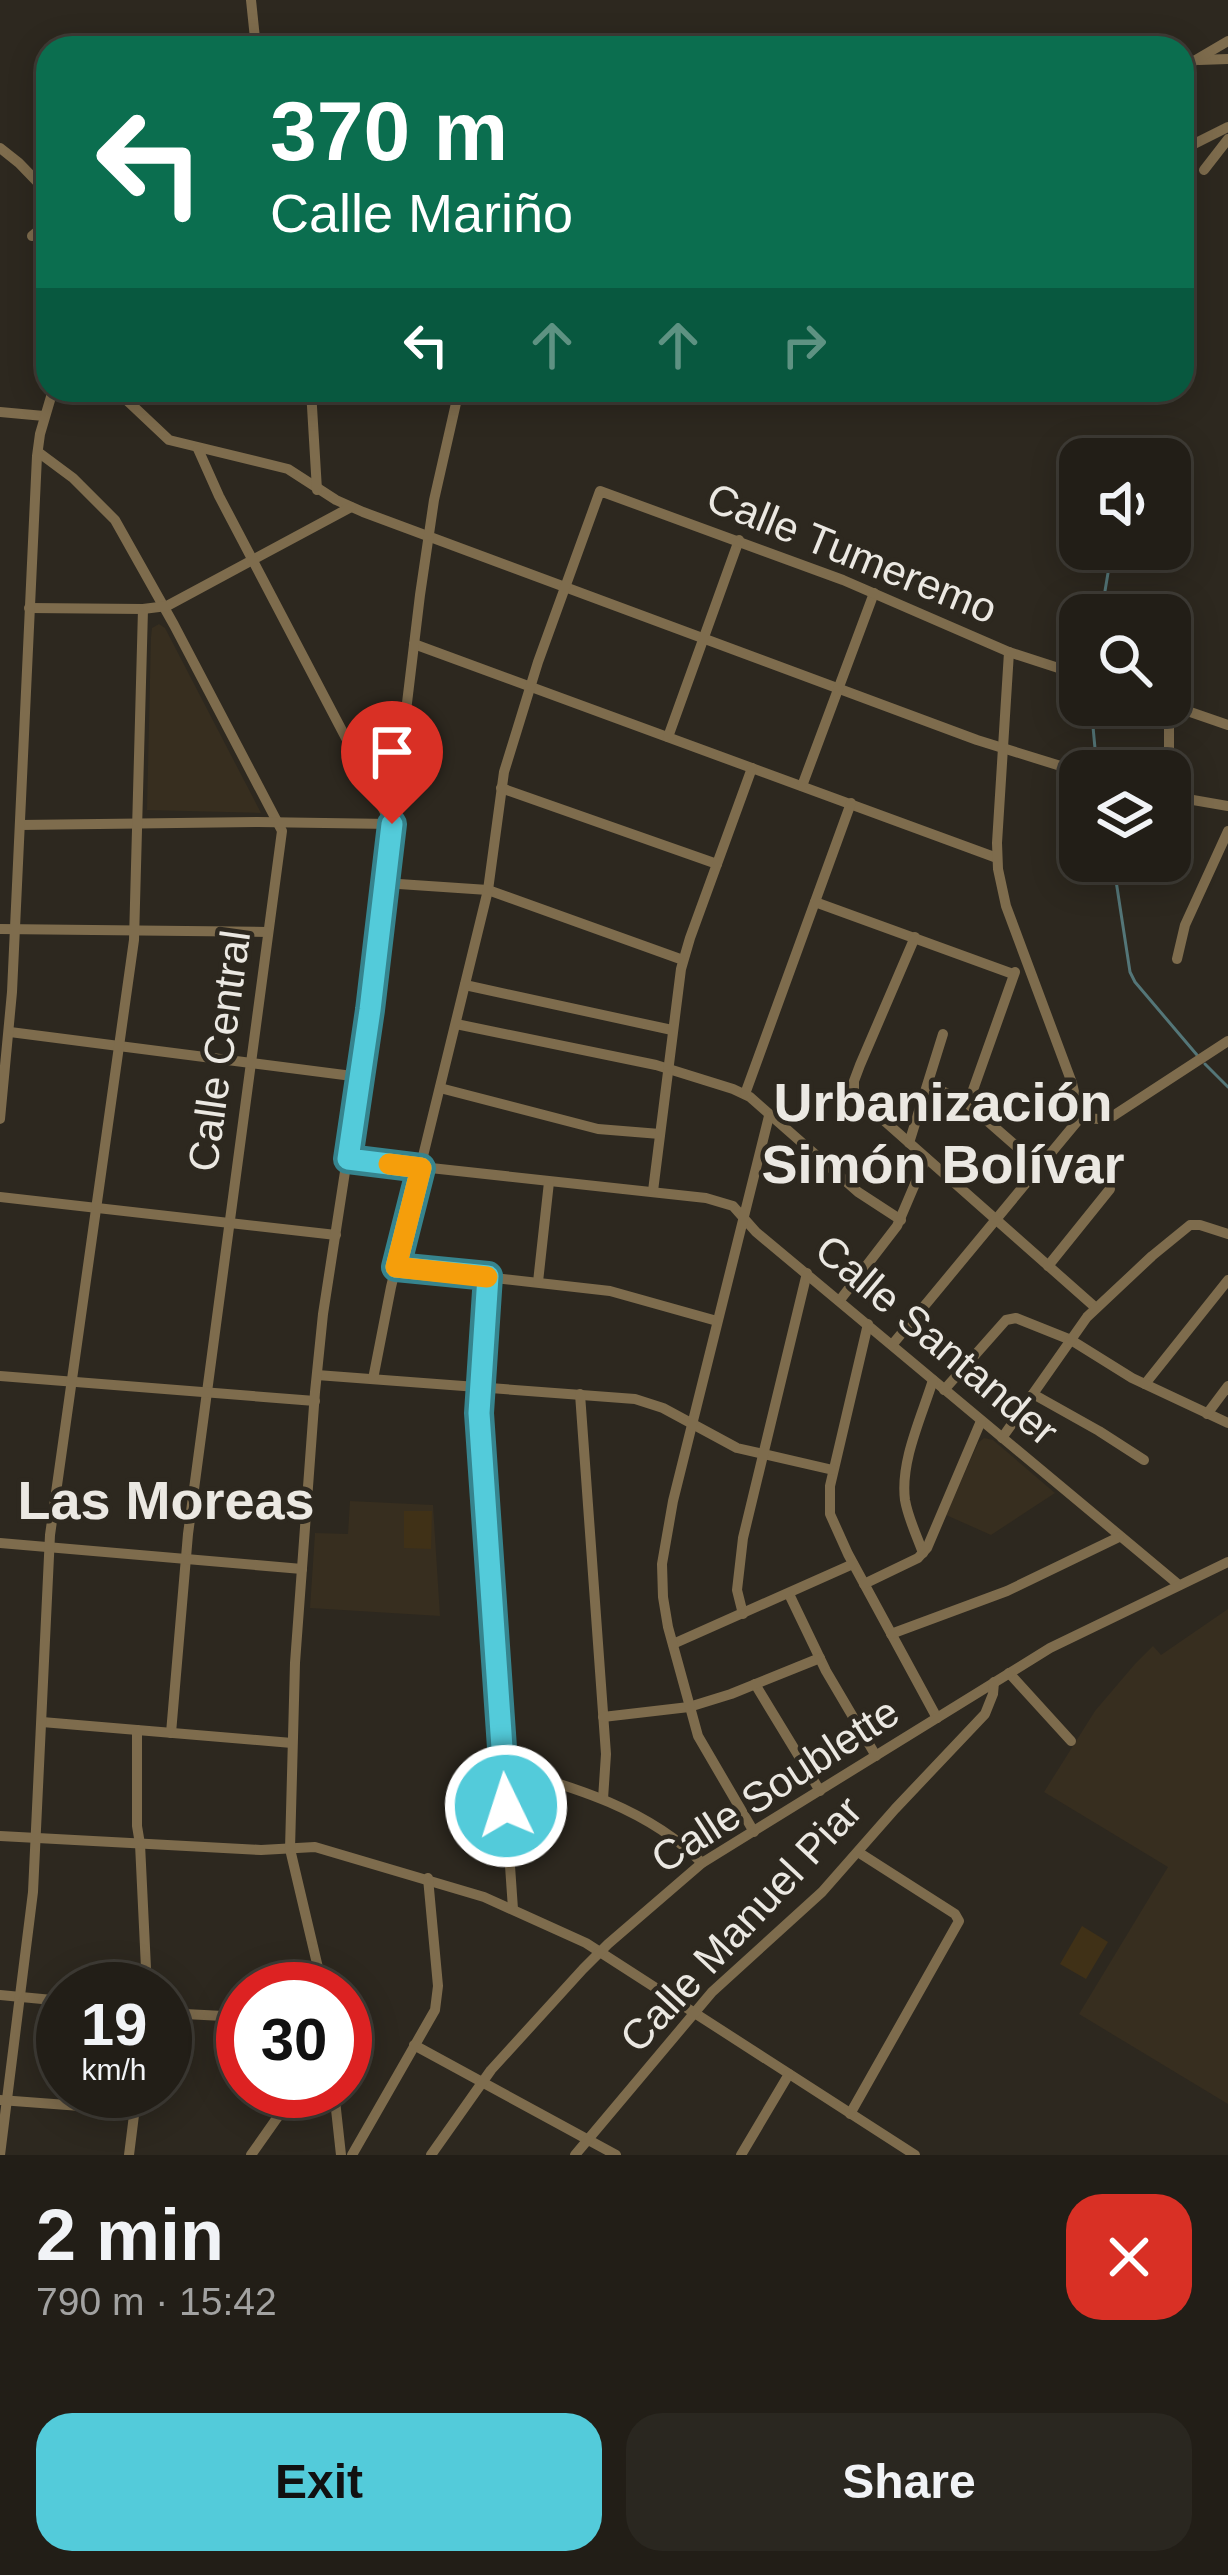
<!DOCTYPE html>
<html lang="en">
<head>
<meta charset="utf-8">
<style>
	body { margin:0; font-family:Arial,sans-serif; background:#2a2720; color:#f1f3f6; height:100vh; display:flex; flex-direction:column; font-size:45px; white-space:nowrap }
	* { box-sizing:border-box; margin:0 }
	p { font-size:39px; color:#a2a2a1 }
	.icon { flex:none; width:66px; height:66px; fill:none; stroke:currentColor; stroke-width:2; stroke-linecap:round; stroke-linejoin:round }
	.map { position:relative; height:2155px; overflow:hidden }
	.panel { display:flex; flex-direction:column; background:#221e17; flex:1 }
	.panel>* { flex:none }
	.top-card { position:absolute; left:36px; top:36px; width:1158px; height:366px; border-radius:36px; box-shadow:0 6px 30px #0003,0 0 0 3px #3f3c36; background:#0b6e4f; color:#fff; overflow:hidden }
	.controls { position:absolute; left:1059px; top:438px; display:grid; gap:24px }
	.controls a { display:grid; place-items:center; width:132px; height:132px; border-radius:24px; background:#221e17; box-shadow:0 6px 30px #0003,0 0 0 3px #3f3c36; font-size:60px }
	.speed { position:absolute; left:36px; top:1962px; display:flex; gap:24px; font-size:60px; font-weight:700; text-align:center }
	.speed>* { display:grid; place-content:center; width:156px; height:156px; border-radius:50%; background:#221e17; box-shadow:0 6px 30px #0003,0 0 0 3px #3f3c36; line-height:1 }
	.speed small { font-size:30px; font-weight:400 }
	.speed .limit { border:18px solid #d22; background:#fff; color:#111 }
	.pin { position:absolute; display:grid; place-items:center; width:102px; height:102px; color:#fff; margin:-123px -51px; border-radius:50% 50% 50% 0; rotate:-45deg; box-shadow:0 0 12px #0007 }
	.pin .icon { rotate:45deg }
	.me { position:absolute; width:132px; margin:-66px; rotate:356deg; stroke-linejoin:round; filter:drop-shadow(0 0 9px #0008) }
	.turn { display:flex; align-items:center; gap:42px; height:252px; padding:0 36px; font-size:54px }
	.turn .icon { width:156px; height:156px; stroke-width:2.5 }
	.turn b { display:block; font-size:84px; line-height:102px }
	.lanes { display:flex; align-items:center; height:114px; padding:0 36px; background:#0003; justify-content:center; gap:60px; direction:ltr }
	.lanes .off { opacity:.35 }
	.round { display:grid; place-items:center; flex:none; width:126px; height:126px; border-radius:36px; background:#2a2720 }
	.overview { display:flex; align-items:center; justify-content:space-between; height:204px; padding:0 36px }
	h1 { font-size:72px; font-weight:800; line-height:90px }
	.button { display:flex; gap:24px; margin-top:auto; padding:24px 36px }
	.button a { flex:1; height:138px; border-radius:36px; background:#53cbda; color:#111; font-size:48px; font-weight:800; line-height:138px; text-align:center }
	.button a+a { background:#2a2720; color:#f1f3f6 }
	.map>svg:first-child { display:block }
	.built { fill:#372e1f }
	.green { fill:#403117 }
	.lines { fill:none; stroke-linecap:round; stroke-linejoin:round }
	.stream { stroke:#547678; stroke-width:3 }
	.minor { stroke:#7e6c4d; stroke-width:10 }
	.route-casing { stroke:#36848e; stroke-width:30 }
	.route { stroke:#53cbda; stroke-width:21 }
	.slow { stroke:#f59e0b; stroke-width:21 }
	.labels { text-anchor:middle; dominant-baseline:central; stroke-width:9; stroke-linejoin:round; paint-order:stroke }
	.street-label { font-size:42px; fill:#ebe8e2; stroke:#2d281f }
	.district-label { font-size:54px; font-weight:bold; fill:#ebe8e2; stroke:#2d281f }
</style>
</head>
<body>
<div class="map">
<svg width="1228" height="2155" viewBox="0 0 1228 2155">
	<rect width="100%" height="100%" fill="#2d281f"/>
	<g class="built">
		<path d="M159,624L165,628L261,813L147,810L151,637L152,628Z"/>
		<path d="M984,1438L993,1440L1055,1493L991,1535L946,1515L978,1443Z"/>
		<path d="M350,1501L433,1505L440,1616L310,1608L315,1533L348,1534Z"/>
		<path d="M1228,1609V2104L1079,2014L1168,1867L1044,1792L1095,1711L1135,1664L1153,1646L1161,1655Z"/>
	</g>
	<g class="green">
		<path d="M404,1511H432L431,1549L404,1548Z"/>
		<path d="M1082,1926L1108,1942L1086,1979L1060,1964Z"/>
	</g>
	<g class="lines">
		<g class="stream">
			<path d="M1101,615L1112,549"/>
			<path d="M1091,705L1097,770"/>
			<path d="M1113,861L1130,972L1135,982L1197,1055"/>
			<path d="M1205,1064L1228,1087"/>
		</g>
		<g class="minor">
			<path d="M251,0L256,48"/>
			<path d="M1199,60L1228,59"/>
			<path d="M1182,68L1228,41"/>
			<path d="M0,148L19,163L48,193"/>
			<path d="M1182,150L1228,127"/>
			<path d="M1204,170L1228,139"/>
			<path d="M32,236L48,223"/>
			<path d="M116,390L169,440L288,469L336,500L363,512L977,740L1080,772"/>
			<path d="M311,390L317,490"/>
			<path d="M0,412L44,416"/>
			<path d="M38,452L73,478L115,520L174,625L282,831L188,1534L171,1733"/>
			<path d="M29,608L143,609L167,606L351,507"/>
			<path d="M414,644L997,858"/>
			<path d="M1009,652L997,843L998,869L1006,906L1072,1083L1080,1118"/>
			<path d="M1170,705L1228,725"/>
			<path d="M668,737L739,540"/>
			<path d="M1169,771V705"/>
			<path d="M802,786L874,593"/>
			<path d="M501,788L717,864"/>
			<path d="M1170,796L1228,806"/>
			<path d="M20,825L258,822L391,824L219,496L198,449"/>
			<path d="M384,883L488,890L683,960"/>
			<path d="M815,902L1013,974"/>
			<path d="M0,929L268,932"/>
			<path d="M915,937L860,1065L854,1081V1094L1096,1308"/>
			<path d="M1177,959L1185,925L1228,831"/>
			<path d="M465,985L672,1030"/>
			<path d="M456,1024L656,1065L733,1089L750,1097L858,1192L901,1220"/>
			<path d="M10,1032L360,1077"/>
			<path d="M928,1084L968,1104L1040,1167"/>
			<path d="M440,1088L598,1129L660,1134"/>
			<path d="M745,1094L851,803"/>
			<path d="M968,1104L1015,972"/>
			<path d="M1080,1118L1100,1119L1113,1116L1228,1041"/>
			<path d="M0,1119L12,992L37,456L40,434L53,390"/>
			<path d="M909,1143L943,1034"/>
			<path d="M348,1159L706,1198L733,1206L756,1232L1179,1585"/>
			<path d="M653,1191L681,969L690,938L752,768"/>
			<path d="M0,1197L336,1235"/>
			<path d="M1048,1266L1110,1189"/>
			<path d="M396,1267L610,1291L717,1321"/>
			<path d="M487,1276L480,1433L513,1909"/>
			<path d="M538,1282L549,1182"/>
			<path d="M840,1300L897,1226L926,1158"/>
			<path d="M868,1324L830,1486V1514L848,1554L937,1718"/>
			<path d="M892,1345L1080,1118"/>
			<path d="M317,1375L635,1399L663,1408L737,1448L833,1470"/>
			<path d="M0,1376L315,1401"/>
			<path d="M373,1379L391,1287L488,890L504,772L538,662L600,491L843,580L1009,652L1080,675"/>
			<path d="M1145,1384L1228,1280"/>
			<path d="M944,1390L1006,1320L1016,1318L1071,1340L1132,1378L1228,1423"/>
			<path d="M580,1394L606,1754L603,1799"/>
			<path d="M1033,1394L1099,1431L1144,1460"/>
			<path d="M1207,1414L1228,1386"/>
			<path d="M1002,1438L1087,1317L1152,1256L1190,1225H1200L1228,1234"/>
			<path d="M0,1543L302,1569"/>
			<path d="M923,1553C917,1536 908,1518 905,1500C900,1461 922,1416 933,1380"/>
			<path d="M864,1584L918,1558L927,1548L981,1421"/>
			<path d="M789,1594L826,1671L876,1756"/>
			<path d="M743,1614L737,1590L743,1538L807,1273"/>
			<path d="M891,1634L1007,1591L1119,1537"/>
			<path d="M673,1644L853,1564"/>
			<path d="M1009,1673L1071,1741"/>
			<path d="M755,1684L820,1791"/>
			<path d="M603,1717L689,1707L731,1694L820,1658"/>
			<path d="M42,1722L292,1743"/>
			<path d="M137,1730V1826L140,1844L147,1989"/>
			<path d="M503,1767C574,1787 649,1809 702,1863"/>
			<path d="M754,1832L698,1736L668,1627L663,1597L662,1564L673,1501L769,1116"/>
			<path d="M0,1836L261,1850L315,1847L484,1897L586,1943L915,2155"/>
			<path d="M323,1989L290,1849L295,1663L315,1392L323,1314L370,1010L420,595L434,500L459,390"/>
			<path d="M0,1995L63,2001"/>
			<path d="M165,2013L243,2017"/>
			<path d="M414,2045L616,2155"/>
			<path d="M334,2091L341,2155"/>
			<path d="M0,2100L134,2110"/>
			<path d="M850,2114L959,1921L955,1914L858,1852"/>
			<path d="M0,2155L33,1892L50,1535L134,940L143,609"/>
			<path d="M129,2155L137,2091"/>
			<path d="M251,2155L296,2091"/>
			<path d="M352,2155L435,2010L438,1986L428,1878"/>
			<path d="M431,2155L491,2070L583,1969L608,1944L702,1863L1050,1648L1228,1562"/>
			<path d="M575,2155L712,1992L822,1892L895,1809L985,1714L993,1694L994,1682"/>
			<path d="M741,2155L789,2074"/>
		</g>
	</g>
	<g class="lines">
		<g class="route-casing">
			<path id="route" d="M392,824L370,1010L348,1159L421,1168L396,1267L488,1276L479,1413L506,1806"/>
		</g>
		<use href="#route" class="route"/>
		<path class="slow" d="M389,1164L421,1168L396,1267L487,1277"/>
	</g>
	<g class="labels">
		<g class="street-label">
			<text transform="translate(852 553) rotate(22)">Calle Tumeremo</text>
			<text transform="translate(219 1051) rotate(-82)">Calle Central</text>
			<text transform="translate(937 1340) rotate(40)">Calle Santander</text>
			<text transform="translate(775 1785) rotate(-33)">Calle Soublette</text>
			<text transform="translate(741 1924) rotate(-47)">Calle Manuel Piar</text>
		</g>
		<g class="district-label">
			<text x="943" y="1102">Urbanización<tspan x="943" dy="62">Simón Bolívar</tspan></text>
			<text x="166" y="1500">Las Moreas</text>
		</g>
	</g>
</svg>
<div class="controls">
<a><svg class="icon" aria-label="sound" viewBox="0 0 24 24"><path d="M4 9h4l5-4v14l-5-4H4zM17 9q2 3 0 6"/></svg></a>
<a><svg class="icon" aria-label="search" viewBox="0 0 24 24"><circle cx="10" cy="10" r="6"/><path d="M15 15l6 6"/></svg></a>
<a><svg class="icon" aria-label="layers" viewBox="0 0 24 24"><path d="M12 4l9 5-9 5-9-5zM3 14l9 5 9-5"/></svg></a>
</div>
<div class="speed"><div>19<small>km/h</small></div><div class="limit">30</div></div>
<div class="pin" style="left:392px;top:824px;background:#d93025"><svg class="icon" aria-label="arrive" viewBox="0 0 24 24"><path d="M6 21V4h12l-3 4 3 4H6"/></svg></div>
<svg class="me" style="left:506px;top:1806px" viewBox="-20 -20 40 40"><circle r="17" fill="#53cbda" stroke="#fff" stroke-width="3"/><path d="M0-11L8 9 0 5-8 9z" fill="#fff"/></svg>
<div class="top-card">
<div class="turn"><svg class="icon" aria-label="left" viewBox="0 0 24 24"><path d="M17 20v-9H6M10 6l-5 5 5 5"/></svg><div><b>370 m</b>Calle Mariño</div></div>
<div class="lanes"><svg class="icon" aria-label="left" viewBox="0 0 24 24"><path d="M17 20v-9H6M10 6l-5 5 5 5"/></svg><svg class="icon off" aria-label="ahead" viewBox="0 0 24 24"><path d="M12 20V5M6 11l6-6 6 6"/></svg><svg class="icon off" aria-label="ahead" viewBox="0 0 24 24"><path d="M12 20V5M6 11l6-6 6 6"/></svg><svg class="icon off" aria-label="right" viewBox="0 0 24 24"><path d="M7 20v-9h11M14 6l5 5-5 5"/></svg></div>
</div>
</div>
<section class="panel">
<div class="overview"><div><h1>2 min</h1><p>790 m · 15:42</p></div><a class="round" style="background:#d93025;color:#fff"><svg class="icon" aria-label="close" viewBox="0 0 24 24"><path d="M6 6l12 12M18 6L6 18"/></svg></a></div>
<div class="button"><a>Exit</a><a>Share</a></div>
</section>
</body>
</html>
